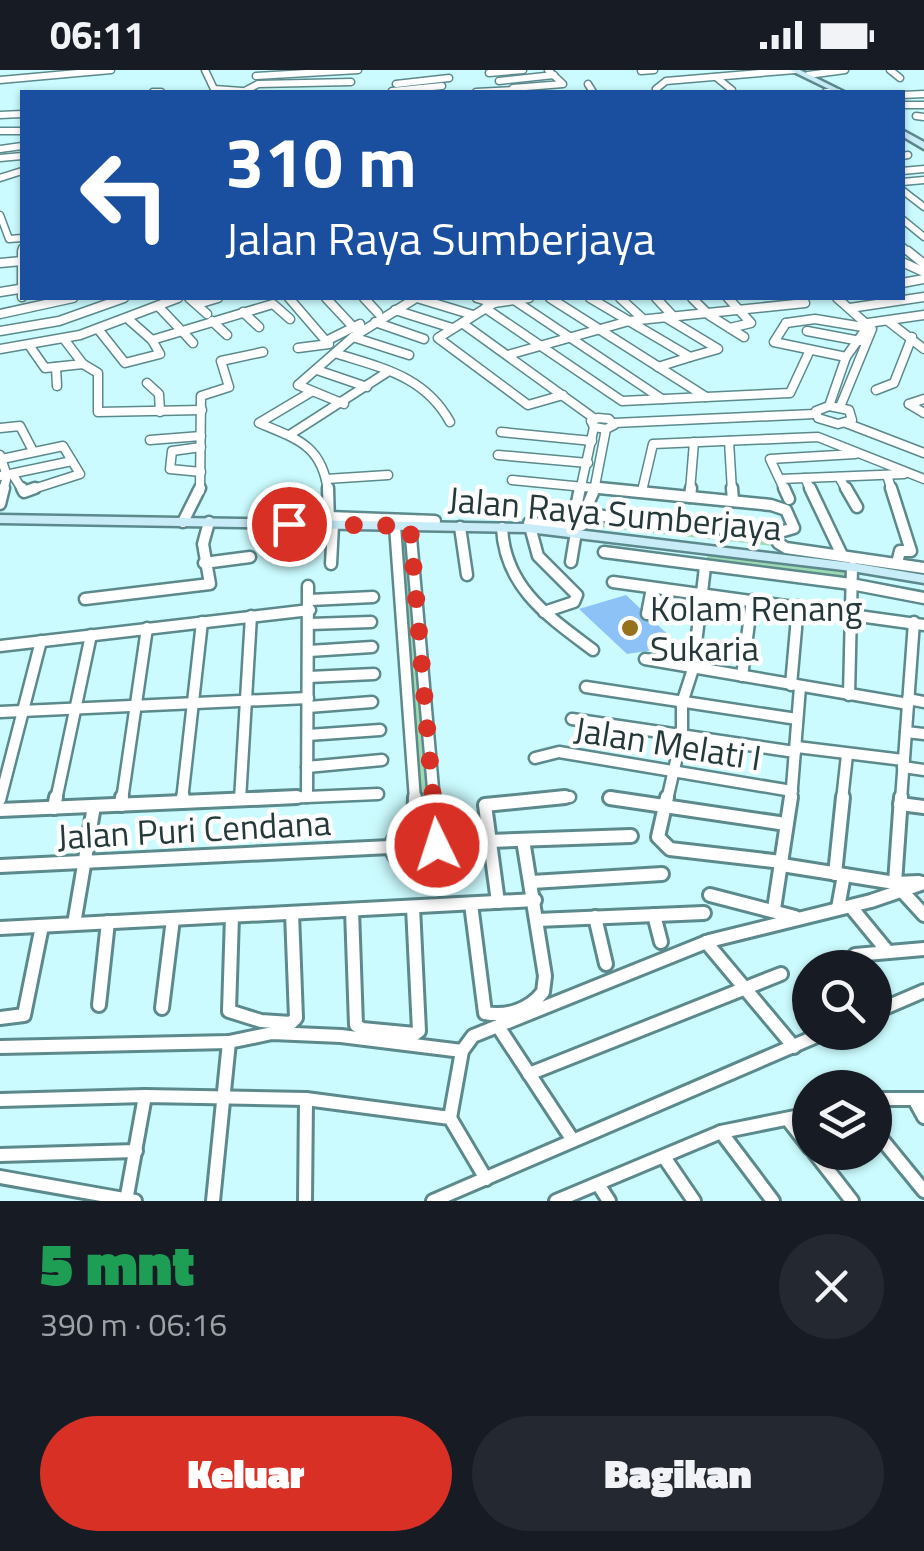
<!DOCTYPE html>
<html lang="id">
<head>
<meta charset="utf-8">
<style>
	body { margin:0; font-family:"Titillium Web",sans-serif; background:#242831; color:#f1f3f6; height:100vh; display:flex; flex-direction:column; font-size:38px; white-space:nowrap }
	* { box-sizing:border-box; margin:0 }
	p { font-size:32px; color:#9ea1a6 }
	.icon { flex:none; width:55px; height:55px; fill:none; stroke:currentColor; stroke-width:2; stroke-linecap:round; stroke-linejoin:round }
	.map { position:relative; height:1131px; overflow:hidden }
	.details { display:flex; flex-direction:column; background:#171b24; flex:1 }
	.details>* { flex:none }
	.hud { position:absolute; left:20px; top:20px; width:885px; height:210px; border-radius:0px; box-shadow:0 2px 8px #0004; background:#1a4fa0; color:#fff; overflow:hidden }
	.buttons { position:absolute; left:792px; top:880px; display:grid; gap:20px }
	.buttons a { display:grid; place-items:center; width:100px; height:100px; border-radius:50%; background:#171b24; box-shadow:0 2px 8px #0004; font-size:50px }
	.pin { position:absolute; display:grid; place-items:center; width:85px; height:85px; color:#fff; margin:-42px; border:5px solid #fff; border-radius:50%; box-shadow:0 2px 10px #0007 }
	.me { position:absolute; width:110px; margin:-55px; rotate:356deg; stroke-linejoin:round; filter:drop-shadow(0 0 8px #0008) }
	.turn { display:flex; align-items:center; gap:35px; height:210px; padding:0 40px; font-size:45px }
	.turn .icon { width:130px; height:130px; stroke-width:2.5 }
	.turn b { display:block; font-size:70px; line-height:85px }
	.round { display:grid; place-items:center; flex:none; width:105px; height:105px; border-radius:52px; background:#242831 }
	.summary { display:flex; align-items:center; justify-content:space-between; height:170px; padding:0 40px }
	h1 { font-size:60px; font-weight:800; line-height:75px; color:#1e9e55 }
	.primary-button { display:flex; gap:20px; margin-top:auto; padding:20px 40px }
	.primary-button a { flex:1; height:115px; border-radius:60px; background:#d93025; color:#fff; font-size:40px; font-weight:800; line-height:115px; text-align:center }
	.primary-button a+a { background:#242831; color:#f1f3f6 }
	.status { display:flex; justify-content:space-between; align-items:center; height:70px; padding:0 50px; background:#171b24; direction:ltr }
	.status svg { height:28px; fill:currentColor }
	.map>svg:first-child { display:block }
	.green { fill:#9ddab2 }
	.water { fill:#8dc2f6 }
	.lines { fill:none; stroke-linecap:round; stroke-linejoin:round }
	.street-far3-casing { stroke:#5c898c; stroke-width:9 }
	.street-far2-casing { stroke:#5c898c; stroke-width:11 }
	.street-far1-casing { stroke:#5c898c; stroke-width:15 }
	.street-casing { stroke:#5c898c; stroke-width:18 }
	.secondary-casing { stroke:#5c898c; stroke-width:5 }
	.street-far3 { stroke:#fff; stroke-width:6 }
	.street-far2 { stroke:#fff; stroke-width:8 }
	.street-far1 { stroke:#fff; stroke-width:10 }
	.street { stroke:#fff; stroke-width:12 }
	.secondary { fill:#c8ecf8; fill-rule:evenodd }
	.route { stroke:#d93025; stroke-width:18; stroke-dasharray:0 32.4 }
	.poi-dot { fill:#95721b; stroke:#fefefe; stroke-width:4 }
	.labels { text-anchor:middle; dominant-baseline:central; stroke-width:9; stroke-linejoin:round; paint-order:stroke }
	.street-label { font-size:35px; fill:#26393a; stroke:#fefefe }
	.poi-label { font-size:35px; fill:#26393a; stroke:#fefefe; text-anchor:start }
</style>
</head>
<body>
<div class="status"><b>06:11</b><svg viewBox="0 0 49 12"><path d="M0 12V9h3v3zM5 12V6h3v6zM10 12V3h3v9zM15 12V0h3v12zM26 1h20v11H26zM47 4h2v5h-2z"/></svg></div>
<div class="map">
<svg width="924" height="1131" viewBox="0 0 924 1131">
	<rect width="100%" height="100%" fill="#cbfbfe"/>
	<g class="green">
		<path d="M586,444L773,464V476L582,455Z"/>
		<path d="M395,456H410L437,775L405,792L390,773L414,756Z"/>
		<path d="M709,479L852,497L851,514L705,497Z"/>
	</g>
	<path class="water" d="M626,525L680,576L627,584L579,539Z"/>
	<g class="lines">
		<g class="street-far3-casing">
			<g id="street-far3">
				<path d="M205,0L214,19L242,21"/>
				<path d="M890,0L900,8"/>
				<path d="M641,1L654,0"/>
				<path d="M489,3L523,0"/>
				<path d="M808,5L845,0"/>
				<path d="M256,6L358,0"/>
				<path d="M716,7L732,20"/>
				<path d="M0,10L111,0"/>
				<path d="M499,11L554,5"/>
				<path d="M396,14L449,8"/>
				<path d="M588,14L593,22"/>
				<path d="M513,18L563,14L548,0"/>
				<path d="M392,21L442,16"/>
				<path d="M153,22H161"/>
				<path d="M243,22L258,14L351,12"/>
				<path d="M476,22L515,20"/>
				<path d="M658,22L656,19L666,11L795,0"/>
				<path d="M826,22H838"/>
				<path d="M902,25L924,24"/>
				<path d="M902,35H924"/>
				<path d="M0,45L22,44"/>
				<path d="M916,46L924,47"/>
				<path d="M0,61H22"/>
				<path d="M0,79L22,76"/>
				<path d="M902,86L908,85"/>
				<path d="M0,88L22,86"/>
				<path d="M902,101L924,99"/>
				<path d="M0,108L22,101"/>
				<path d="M902,112L924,110"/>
				<path d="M902,120L924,137"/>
				<path d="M0,145L9,169L22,168"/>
				<path d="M902,149L924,167"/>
				<path d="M902,176L911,184"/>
				<path d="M22,184V178"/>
			</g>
		</g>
		<g class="street-far2-casing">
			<g id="street-far2">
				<path d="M22,181V227"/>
				<path d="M908,181L924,194"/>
				<path d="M902,192L924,202"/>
				<path d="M0,193L22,191"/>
				<path d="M902,213L924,209"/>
				<path d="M0,222L19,219"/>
				<path d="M189,228L207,244"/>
				<path d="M289,228L326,271L360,254"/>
				<path d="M326,228L355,259"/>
				<path d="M364,228L378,243"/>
				<path d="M417,228L473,245"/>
				<path d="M477,228L494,233"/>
				<path d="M529,228L494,233L438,268L528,335L563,325"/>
				<path d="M550,228L706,327"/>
				<path d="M590,228L690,287L658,297"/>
				<path d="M620,228L642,248"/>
				<path d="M656,228L672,245"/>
				<path d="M692,228L709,245L744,267"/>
				<path d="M728,228L751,253L730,258"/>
				<path d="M837,228L872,259L840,337"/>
				<path d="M514,230L662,329"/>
				<path d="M198,234L218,228"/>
				<path d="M158,236L179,258"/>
				<path d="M485,238L622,331L790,323L810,280"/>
				<path d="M850,238L924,227"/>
				<path d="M395,240L452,258"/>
				<path d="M243,242L259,257"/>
				<path d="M0,244L73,228"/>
				<path d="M665,247L718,279L690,287"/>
				<path d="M212,251L227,265"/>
				<path d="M888,251L924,279"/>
				<path d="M375,252L424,269"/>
				<path d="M462,253L595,349"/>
				<path d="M786,253L774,272L846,287"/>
				<path d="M786,253L815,249L869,258"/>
				<path d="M868,253L924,245"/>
				<path d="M98,259L125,293L160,284L152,270L127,248"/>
				<path d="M0,261L59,251L124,228"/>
				<path d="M807,261L860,271"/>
				<path d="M183,262L193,273"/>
				<path d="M353,267L409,285"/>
				<path d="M64,269L83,294L98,303V342L202,340"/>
				<path d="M152,270L273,234L290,249"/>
				<path d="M29,275L45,298L83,294"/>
				<path d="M298,278L329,274"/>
				<path d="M0,279L80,265L178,228"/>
				<path d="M335,283C382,298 425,306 450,352"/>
				<path d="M508,285L629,251L805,233"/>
				<path d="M56,297L57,316"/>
				<path d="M317,300L367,317"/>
				<path d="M147,313L159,324L160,342"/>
				<path d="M876,320L894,313L912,267"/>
				<path d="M311,322L259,353C297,369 322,375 328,421"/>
				<path d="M344,334L298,315L353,267L416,228"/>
				<path d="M909,334L924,343"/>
				<path d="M909,334L924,329"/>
				<path d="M829,336L849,340L852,350L838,354L818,348L816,341Z"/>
				<path d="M829,336L846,287L868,256"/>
				<path d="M598,348L609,349L614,355L606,359L594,357L591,351Z"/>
				<path d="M614,353L815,344"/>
				<path d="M846,353L924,383"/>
				<path d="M0,358L20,356L33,381"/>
				<path d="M501,362L592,371"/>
				<path d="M291,364L389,301"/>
				<path d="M150,370L201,366"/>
				<path d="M729,371L732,421"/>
				<path d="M201,377L172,381L170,399L201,402"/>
				<path d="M0,385L7,406L3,421"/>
				<path d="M498,385L588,393"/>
				<path d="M2,389L63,376L80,404L27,421"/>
				<path d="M13,405L23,421"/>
				<path d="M887,405L892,421"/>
				<path d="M0,406L72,391"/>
				<path d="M839,407L847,421"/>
				<path d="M805,408L811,421"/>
				<path d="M326,409L388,405"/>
				<path d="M780,409L904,404"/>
				<path d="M512,410L625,421"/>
				<path d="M200,421L201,326L229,317L221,291L263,282"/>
				<path d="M580,421L594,357"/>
				<path d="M594,421L606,359"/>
				<path d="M642,421L653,374L818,367L924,409"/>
				<path d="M690,421L694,372"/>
				<path d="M785,421L770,389L855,384"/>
			</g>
		</g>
		<g class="street-far1-casing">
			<g id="street-far1">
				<path d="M22,418L24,422L35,418"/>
				<path d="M328,418L329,455"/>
				<path d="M732,418L733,431"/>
				<path d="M784,418L789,429"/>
				<path d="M810,418L841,483"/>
				<path d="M846,418L857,437"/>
				<path d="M891,418L911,481H900L897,493"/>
				<path d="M690,427L691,418"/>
				<path d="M0,434L4,418"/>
				<path d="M575,443L773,464L794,458L786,440L771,435L599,418"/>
				<path d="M329,447L435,451"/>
				<path d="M574,447L580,418"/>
				<path d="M183,452L200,418"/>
				<path d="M395,456L415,730"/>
				<path d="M410,456L434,730"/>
				<path d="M460,457L467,505"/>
				<path d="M502,458C505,518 549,547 593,580"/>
				<path d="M778,473L786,478L924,498"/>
				<path d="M604,482L851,514L924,528"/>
				<path d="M571,492L576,462L595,418"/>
				<path d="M204,493L250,487"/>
				<path d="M331,494L333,455"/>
				<path d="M613,512L924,555"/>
				<path d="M85,529L210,514L203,474L209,452"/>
				<path d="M310,530L373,527"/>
				<path d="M544,542L574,532L577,525L538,486L529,453L582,455"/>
				<path d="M647,544L652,518"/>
				<path d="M310,554L371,552"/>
				<path d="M0,576L310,540"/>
				<path d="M309,581L372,577"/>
				<path d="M645,589L908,634"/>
				<path d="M742,606L752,530"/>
				<path d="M309,607L374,604"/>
				<path d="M791,615L798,536"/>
				<path d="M586,617L797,649"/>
				<path d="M849,625L852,497"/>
				<path d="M908,629L924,632"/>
				<path d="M308,637L372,632"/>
				<path d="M0,642L308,628"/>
				<path d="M572,649L795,682"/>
				<path d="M906,662L924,664"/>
				<path d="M308,665L380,660"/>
				<path d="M797,677L903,690"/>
				<path d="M535,688L559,682L792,721"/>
				<path d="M307,697L382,690"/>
				<path d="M903,697L924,700"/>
				<path d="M307,727L308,516"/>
				<path d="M610,728L623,730"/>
				<path d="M0,730L41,571"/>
				<path d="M56,730L91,565"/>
				<path d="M122,730L147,558"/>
				<path d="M182,730L202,552"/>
				<path d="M237,730L378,724"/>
				<path d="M240,730L251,546"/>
				<path d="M539,730L570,727"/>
				<path d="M667,730L682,665V633L693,599L705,497"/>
				<path d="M791,730L800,617"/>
				<path d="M842,730L847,685"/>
				<path d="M901,730L914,552"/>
			</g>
		</g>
		<g class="street-casing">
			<g id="street">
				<path d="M415,727L414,756L397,764L390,777L395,786L412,793L435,783L433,727"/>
				<path d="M667,727L658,767L670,779L782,792"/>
				<path d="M610,728L786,754"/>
				<path d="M182,732L183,727"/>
				<path d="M900,734L924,737"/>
				<path d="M121,735L122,727"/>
				<path d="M54,738L56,727"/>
				<path d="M0,740L297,727"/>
				<path d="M490,771L631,766"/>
				<path d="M782,795L895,813L919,812"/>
				<path d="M0,796L390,777"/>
				<path d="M835,804L843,727"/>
				<path d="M532,812L662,804"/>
				<path d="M895,813L901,727"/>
				<path d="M903,822L924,845"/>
				<path d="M710,825L795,847"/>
				<path d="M498,832L485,735L565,727"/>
				<path d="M471,834L485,943C507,947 529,940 543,922L545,906L523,770"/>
				<path d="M851,837L888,882"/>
				<path d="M838,838L844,805"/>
				<path d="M774,839L791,727"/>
				<path d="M352,840L356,955L362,959L415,964L419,961L413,837"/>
				<path d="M654,845L661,872"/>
				<path d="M232,846L229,941L261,951L291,953L296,948L292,843"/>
				<path d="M595,847L606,894"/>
				<path d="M537,850L704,843"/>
				<path d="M74,854L94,736"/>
				<path d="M0,858L535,830"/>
				<path d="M706,872L794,977"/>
				<path d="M855,885L924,879"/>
				<path d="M99,935L108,852"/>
				<path d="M162,938L173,849"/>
				<path d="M875,942L924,921"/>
				<path d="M0,948L24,945L42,856"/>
				<path d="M499,958L572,1069"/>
				<path d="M0,977L229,972L272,963L341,966L462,981"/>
				<path d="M529,1004L781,904"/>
				<path d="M875,1029H924"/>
				<path d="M914,1029L924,1047"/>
				<path d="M0,1030L145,1026L306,1029L450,1048L486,1109"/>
				<path d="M450,1048L462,981L473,966L709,871L871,831L924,813"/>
				<path d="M789,1051L810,1078"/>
				<path d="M875,1061L924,1121"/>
				<path d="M721,1062L773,1131"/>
				<path d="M814,1082L852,1131"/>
				<path d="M0,1085L136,1081"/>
				<path d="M664,1087L694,1131"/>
				<path d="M0,1107L135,1131"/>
				<path d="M598,1114L609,1131"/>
				<path d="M126,1131L145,1026"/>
				<path d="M213,1131L229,972"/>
				<path d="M305,1131L306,1029"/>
				<path d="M433,1131L826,962"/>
				<path d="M556,1131L721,1062L810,1044"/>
			</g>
		</g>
		<g class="secondary-casing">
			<g id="secondary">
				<path d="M790,0H800L844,22H835Z"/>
				<path d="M902,60L924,72V79L902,66Z"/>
				<path d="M0,445L528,454L852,493L924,505V513L852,501L528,462L0,453Z"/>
			</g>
		</g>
		<use href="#street-far3" class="street-far3"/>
		<use href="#street-far2" class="street-far2"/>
		<use href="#street-far1" class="street-far1"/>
		<use href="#street" class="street"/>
		<use href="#secondary" class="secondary"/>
	</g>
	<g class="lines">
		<path class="route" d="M289,454L410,456L437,775"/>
	</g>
	<circle class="poi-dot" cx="630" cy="558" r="10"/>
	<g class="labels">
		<g class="street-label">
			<text transform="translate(615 443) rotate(5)">Jalan Raya Sumberjaya</text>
			<text transform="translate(668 673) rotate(9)">Jalan Melati I</text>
			<text transform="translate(194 759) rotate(-3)">Jalan Puri Cendana</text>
		</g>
		<g class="poi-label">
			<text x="650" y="538">Kolam Renang<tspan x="650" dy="40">Sukaria</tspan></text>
		</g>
	</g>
</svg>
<div class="buttons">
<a><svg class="icon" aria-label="search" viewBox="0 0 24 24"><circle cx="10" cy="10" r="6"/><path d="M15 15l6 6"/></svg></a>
<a><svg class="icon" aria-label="layers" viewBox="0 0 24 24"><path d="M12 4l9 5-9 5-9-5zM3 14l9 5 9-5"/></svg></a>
</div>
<div class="pin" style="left:289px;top:454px;background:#d93025"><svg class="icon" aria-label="arrive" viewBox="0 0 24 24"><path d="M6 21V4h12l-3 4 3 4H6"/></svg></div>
<svg class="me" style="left:437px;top:775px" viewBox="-20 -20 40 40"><circle r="17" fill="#d93025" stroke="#fff" stroke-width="3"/><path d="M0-11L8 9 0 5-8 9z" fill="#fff"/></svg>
<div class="hud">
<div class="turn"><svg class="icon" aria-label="left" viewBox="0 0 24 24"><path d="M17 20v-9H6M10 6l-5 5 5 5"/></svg><div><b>310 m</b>Jalan Raya Sumberjaya</div></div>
</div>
</div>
<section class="details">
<div class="summary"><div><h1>5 mnt</h1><p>390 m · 06:16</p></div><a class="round"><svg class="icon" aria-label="close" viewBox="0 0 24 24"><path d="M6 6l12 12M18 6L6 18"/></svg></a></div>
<div class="primary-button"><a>Keluar</a><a>Bagikan</a></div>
</section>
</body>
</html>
